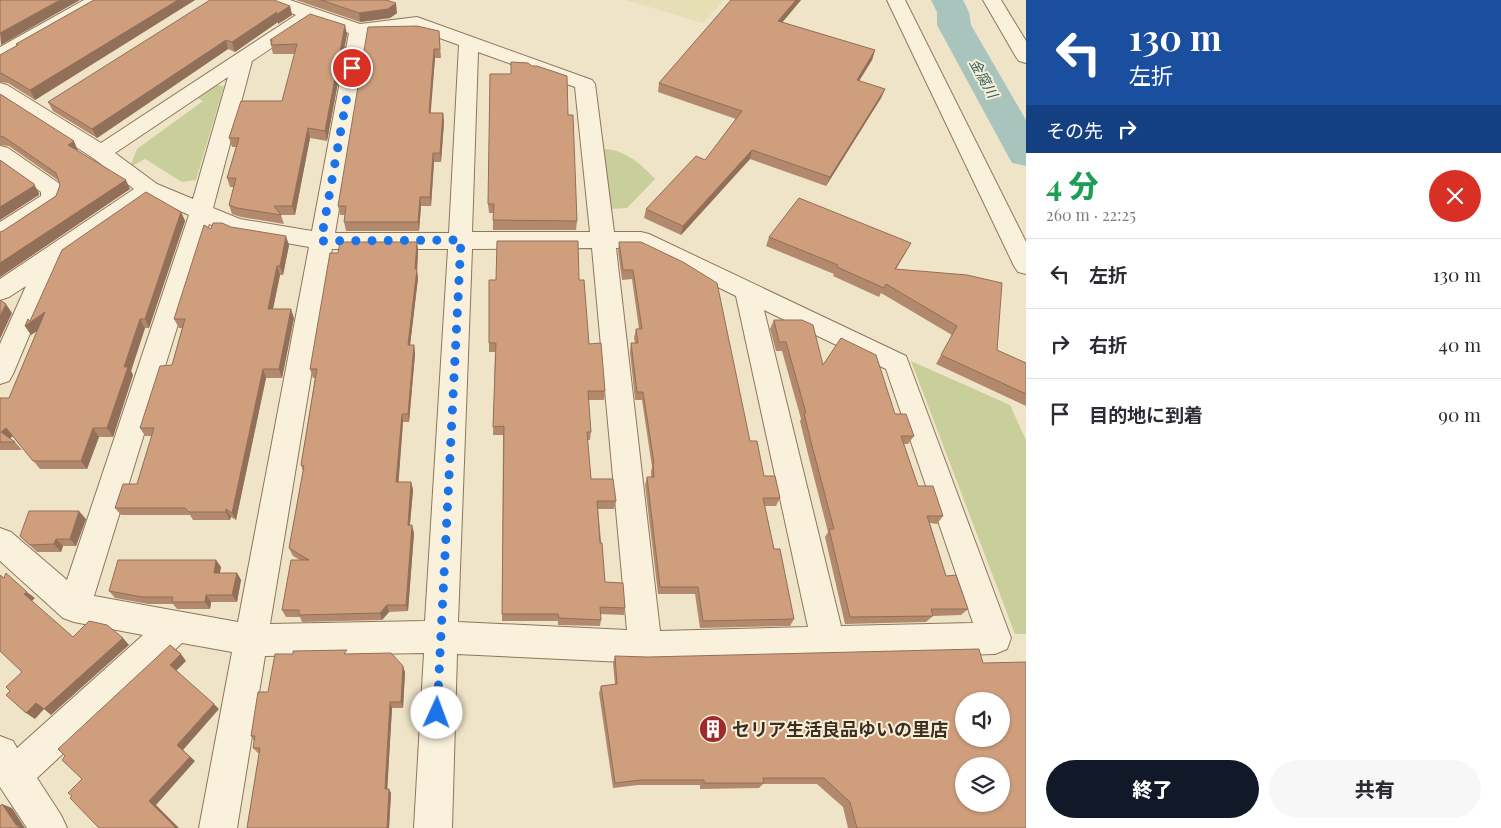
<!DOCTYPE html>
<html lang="ja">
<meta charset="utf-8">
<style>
:root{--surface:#fff;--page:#f7f7f7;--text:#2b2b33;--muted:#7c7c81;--line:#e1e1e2;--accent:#111827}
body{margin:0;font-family:"Playfair Display","Noto Sans JP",serif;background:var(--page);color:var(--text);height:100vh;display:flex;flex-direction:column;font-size:19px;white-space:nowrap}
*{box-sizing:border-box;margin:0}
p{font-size:16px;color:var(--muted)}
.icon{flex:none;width:28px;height:28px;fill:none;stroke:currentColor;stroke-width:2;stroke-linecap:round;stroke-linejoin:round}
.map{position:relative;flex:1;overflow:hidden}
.side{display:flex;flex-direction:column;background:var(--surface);width:475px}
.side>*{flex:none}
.banner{background:#1a4fa0;color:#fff;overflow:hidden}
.controls{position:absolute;left:955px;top:692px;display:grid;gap:10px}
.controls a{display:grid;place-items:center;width:55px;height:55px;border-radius:50%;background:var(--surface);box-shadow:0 1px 4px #0004;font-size:25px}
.pin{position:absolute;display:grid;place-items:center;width:42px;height:42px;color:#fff;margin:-21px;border:2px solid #fff;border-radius:50%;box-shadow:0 1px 5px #0007}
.me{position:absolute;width:55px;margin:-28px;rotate:2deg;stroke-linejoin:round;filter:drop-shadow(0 0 4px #0008)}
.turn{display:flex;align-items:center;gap:18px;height:105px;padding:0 20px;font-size:22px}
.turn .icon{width:65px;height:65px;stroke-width:2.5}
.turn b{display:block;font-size:35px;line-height:42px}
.then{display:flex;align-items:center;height:48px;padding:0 20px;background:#0003;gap:10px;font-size:19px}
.round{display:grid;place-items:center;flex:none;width:52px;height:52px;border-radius:26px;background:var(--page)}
.overview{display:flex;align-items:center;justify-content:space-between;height:85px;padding:0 20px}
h1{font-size:30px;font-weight:800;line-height:38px;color:#1e9e55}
.button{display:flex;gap:10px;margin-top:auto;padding:10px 20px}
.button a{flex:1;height:58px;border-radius:30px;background:var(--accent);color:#fff;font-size:20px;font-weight:800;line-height:58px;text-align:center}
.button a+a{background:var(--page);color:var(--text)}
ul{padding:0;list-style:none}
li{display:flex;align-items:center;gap:15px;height:70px;padding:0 20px;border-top:1px solid var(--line)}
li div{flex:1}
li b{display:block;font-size:19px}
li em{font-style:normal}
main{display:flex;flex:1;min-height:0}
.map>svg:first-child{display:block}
</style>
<main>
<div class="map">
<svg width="1026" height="828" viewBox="0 0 1026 828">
<rect width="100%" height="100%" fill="#f0e4c8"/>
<path fill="#e6deb5" d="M626 0H724L703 23Z"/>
<g fill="#c9cf9b">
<path d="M217 85 224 86 196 180 182 182 145 159 130 167 137 149 203 101 196 97Z"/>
<path d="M604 149C624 149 642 165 655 179L627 208 610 209Z"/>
<path d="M911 361 1010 405 1026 440V634H1015Z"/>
</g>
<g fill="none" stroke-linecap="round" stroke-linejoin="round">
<path fill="#a9c4bc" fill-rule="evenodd" d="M931 0H963L969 12 971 25 1026 120V166L1012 163 1007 154 937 25V12Z"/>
<defs>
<g id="minor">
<path d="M84 0H106L103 4 7 59 0 61V47Z"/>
<path d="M265 0H290L360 24 417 17 592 80 595 84 614 232H641L649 234 906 356 1011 638 1007 649 995 654 645 663 457 654 452 828H414L424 653 265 656 237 828H199L232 652 182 643 37 778 61 815 67 828H27L0 787V736L13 741 17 748 143 635 74 622 63 618 0 561V528L11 532 67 580 189 215 151 198 60 262 13 374 9 381 0 384V344L26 286 9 297 0 300V279L134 189 93 158 0 98V83L7 85 101 143 296 15 268 4ZM312 21 349 33 312 231 240 219 213 208 252 61ZM415 29 459 45 449 233H335L368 35ZM478 52 575 87 590 232H472ZM228 77 193 199 157 184 115 153ZM209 224 235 234 309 247 238 622 94 596ZM592 248 627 630 458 622 472 249ZM616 248H638L736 296 808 627 660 631ZM332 249H448L425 621 270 624ZM764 310 886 369 973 623 841 626Z"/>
<path d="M887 0H905L1026 242V274L1018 272 1014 266Z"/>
<path d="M983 0H1001L1026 41V63L1019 61 1016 57Z"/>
<path d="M0 146 8 148 60 184C64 191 64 197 60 204L8 239 0 241V222L41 196V192L0 163Z"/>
</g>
</defs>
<use href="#minor" stroke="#8d765c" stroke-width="2"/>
<use href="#minor" fill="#faf1dc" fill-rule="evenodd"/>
</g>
<g fill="#b2896c">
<path d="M94 0H195L35 100 8 83 0 82V55L17 46 16 44Z"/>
<path d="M296 0H386L397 13 390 18 360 22Z"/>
<path d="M731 0H801L782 22 875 50 872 60 859 81 885 89 881 98 826 186 750 159 681 235 644 218 646 209 705 160 736 119 658 92 659 83Z"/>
<path d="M290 6 292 15 278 24V22L235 52 228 49 97 138 53 111 48 102Z"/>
<path d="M439 31 441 58H435L430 113H443L444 122 441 162H434L431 206H421L419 231H346L344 222 345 215H340L338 206Z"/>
<path d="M347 34 327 141 310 138 295 215H281L284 224 241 217 232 214 229 205 234 187H230L227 178 236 147H232L229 138 282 101 295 54H273L270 40Z"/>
<path d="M532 66 568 115 577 221 576 230H493V213H489L488 204 511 74Z"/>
<path d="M0 94 130 189 0 277V232L3 231 56 196 60 185 59 181 9 146 0 145Z"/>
<path d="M181 212 185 221 149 328H145L131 371 133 375 113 437H99L87 469H40L13 436 10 438 15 442 22 450H0V398H9L37 331 31 335 25 326 30 321Z"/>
<path d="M231 227 289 245 283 275H280L273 309 294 318 282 378H266L236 520 231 517 230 520H193L190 515H121L115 508 137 484 152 436H145L140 428 172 365 182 328H179L174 319 211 229Z"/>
<path d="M769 237 906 252 896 269 997 350 1026 363V406L936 364 952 335 881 293 879 297 833 276 834 274 766 246Z"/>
<path d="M417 242 418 251 417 271 418 278 410 345H414L415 354 409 422H403L398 482H411L413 490 410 525 414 533 408 611 389 612 382 620 302 622 300 617H286L282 610 300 560 293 556 289 548 303 471 301 465 315 378H313L310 369 338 253Z"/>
<path d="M619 242 750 441 764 476 780 498 776 506H765L774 549 794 619 790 626 700 628 695 594H658L645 485 647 477H651V471L652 467 642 400H635L630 352 631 343H635L634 338 636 329H639L632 279 622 280 618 251Z"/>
<path d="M579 280 589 344 605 391 604 400H588L591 432 590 440H587L591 479 616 501 614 509H598L605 582 625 608 624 615 600 614 601 620 600 626 558 625V621H502L503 435H493L495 352H489V343Z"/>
<path d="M774 320 823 365 895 414 914 436 908 444H904L918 486 943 516 937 524 930 523 946 576 968 609 961 615 933 616 926 622 845 624 825 537 828 532 807 450 800 421 801 419 782 351H776L770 329Z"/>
<path d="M86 519 76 546H63L61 552H37L20 536Z"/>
<path d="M216 560 221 567 220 573H237L241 580 237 602H211L210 609H177L173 604H148L115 598 109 591Z"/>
<path d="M349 654 405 672 403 708H392L387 789 391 793 389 828H247L259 753H258L253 748 254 741 251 736 268 692Z"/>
<path d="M615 656 1026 828H848L843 807 817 784H763L759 788 700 789V785H638L613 788 599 693 601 686 615 685 613 663Z"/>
</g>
<g fill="#916f58">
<path d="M60 0H80L1 45 0 33Z"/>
<path d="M178 0H195L35 100 30 90Z"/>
<path d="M796 0H801L776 30 778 21Z"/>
<path d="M396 3 397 13 390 18 360 22 359 13Z"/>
<path d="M290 6 292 15 278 24V22L235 52 232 42 277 12Z"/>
<path d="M345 25 347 34 327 141 325 131Z"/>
<path d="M226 40 228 49 97 138 92 129Z"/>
<path d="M434 49 435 58 430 122 429 113Z"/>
<path d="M875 50 872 60 854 89 857 80Z"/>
<path d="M885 89 881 98 826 186 830 177Z"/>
<path d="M443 113 444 122 441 162 440 153Z"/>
<path d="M308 128 310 138 295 215 292 206Z"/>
<path d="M74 141 78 151 73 154 68 145Z"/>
<path d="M752 150 750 159 681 235 683 226Z"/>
<path d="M433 153 434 162 431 206 430 197Z"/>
<path d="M126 180 130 189 0 277V263Z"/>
<path d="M34 184 39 193V195L0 220V207Z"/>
<path d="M420 197 421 206 419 231 418 222Z"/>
<path d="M181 212 185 221 149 328 145 319Z"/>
<path d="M286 236 289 245 283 275 280 266Z"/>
<path d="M417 242 418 251 417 271 418 278 409 354 408 345Z"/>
<path d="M911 243 906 252 890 278 895 269Z"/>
<path d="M277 266 280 275 271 318 268 309Z"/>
<path d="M6 304 12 313 0 339V316Z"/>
<path d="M291 309 294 318 282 378 279 369Z"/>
<path d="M45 312 51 321 31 335 25 326Z"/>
<path d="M140 319 145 328 131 371 133 375 113 437 107 428 124 367Z"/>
<path d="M414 345 415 354 409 422 408 414Z"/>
<path d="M263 369 266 378 236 520 232 513Z"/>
<path d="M402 414 403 422 398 490 396 482Z"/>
<path d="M6 428 13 436 8 440 1 432Z"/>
<path d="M93 428 99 437 87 469 81 461Z"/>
<path d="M411 482 413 490 409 533 408 525Z"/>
<path d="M226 509 231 517 230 520 226 512Z"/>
<path d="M79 511 86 519 76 546 70 539Z"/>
<path d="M412 525 414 533 408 611 406 605Z"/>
<path d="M56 539 63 546 61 552 54 544Z"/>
<path d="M216 560 221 567 218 580 214 573Z"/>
<path d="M237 573 241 580 237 602 232 595Z"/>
<path d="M27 592 35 598 32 601 24 594Z"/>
<path d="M206 595 211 602 210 609 205 602Z"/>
<path d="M387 605 389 612 382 620 380 613Z"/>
<path d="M123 638 129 645 51 715 44 709 35 719 26 713 36 703Z"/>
<path d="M181 654 186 661 176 671 170 665Z"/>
<path d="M403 666 405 672 403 708 401 702Z"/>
<path d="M390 702 392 708 387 794 385 789Z"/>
<path d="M214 704 219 709 183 750 195 761 156 805 179 828H176L149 801 177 745Z"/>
<path d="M389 789 391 793 389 828H387Z"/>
<path d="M2 804 12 808 25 828H17L16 825Z"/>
</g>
<g fill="#cf9f7d" stroke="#916f58" fill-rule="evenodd">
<path d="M0 0H60L0 33Z"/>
<path d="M94 0H178L30 90 3 74 0 73V55L18 45 16 44Z"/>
<path d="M210 0H274L290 6 276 15 277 12 232 42 226 40 92 129 48 102Z"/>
<path d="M321 0H386L396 3 388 9 359 13Z"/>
<path d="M731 0H796L778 21 875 50 857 80 885 89 830 177 752 150 683 226 646 209 696 156 705 160 742 111 659 83Z"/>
<path d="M310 14 345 25 325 131 308 128 292 206H274L281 215 237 208 229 205 236 178H227L239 138H229L241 101H282L297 44 271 45 272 40H270Z"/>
<path d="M417 26 439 31 440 49H434L429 113H443L440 153H433L430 197H420L418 222H344L346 206H338L368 27Z"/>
<path d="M511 62 528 63 532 66H537L567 76 568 115H573L577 221 493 220 494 204H488L490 74H511Z"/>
<path d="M0 94 74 141 68 145 126 180 0 263V232L3 231 56 196 60 185 56 173 4 137 0 136Z"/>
<path d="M0 160 34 184V186L0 207Z"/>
<path d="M146 192 181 212 145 319H140L124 367H128L107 428H93L81 461H33L6 428 1 432 15 442H0V398H9L45 312 25 326 28 319 30 321 62 250Z"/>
<path d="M799 198 911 243 895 269 967 275 1002 283 997 350 1026 363V394L941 355 957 326 886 284 884 288 837 267 838 265 769 237Z"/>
<path d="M213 223H222L231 227 286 236 280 266H277L268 309H291L279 369H263L232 513 226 509V512H189L185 508H115L123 484H137L154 428H140L160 366 172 365 185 319H174L204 225 211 229Z"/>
<path d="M497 241H578L579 280H584L589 344 601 343 605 391H588L591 432H587L591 479H613L616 501H597L600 543H602L605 582 623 583 625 608 600 607 601 620 559 618 558 614H502L504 426 493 427 496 343H489V280H496Z"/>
<path d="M340 242H417L415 269H417L408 345H414L408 414H402L396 482H411L408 525H412L406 605H387L380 613 299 615V610H282L291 560H309L289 548 304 466 301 465 317 369H310L330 253H338Z"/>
<path d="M619 242H641L683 262 717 283 750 441H757L764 476H775L780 498H763L774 549H780L794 619 703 621 698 587H660L647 477H654L653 463H654L643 392H637L631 343H638L636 329H642L633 270H623Z"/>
<path d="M0 300 6 304 0 316Z"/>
<path d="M774 320H802L813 325 823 365 841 338 876 355 895 414H906L914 436H901L918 486H933L943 516H927L946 576 956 575 968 609H931L933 616 850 617 829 529H834L811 442 804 413H806L786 342H779Z"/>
<path d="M29 511H79L70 539H56L54 544 30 545 20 536Z"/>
<path d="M118 560H216L214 573H237L232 595H206L205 602H172L173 597H142L109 591Z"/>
<path d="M6 573 27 592 24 594 73 637 89 621 107 625 123 638 44 709 36 703 26 713 6 695 10 691 6 687 22 672 0 651V575L4 578Z"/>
<path d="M170 645 181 654 170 665 214 704 177 745 190 757 149 801 176 828H99L70 798 72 796 68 793 82 779 62 760 65 756 58 749Z"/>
<path d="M979 649 983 663 1026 662V828H857L850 802 824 778H763L764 783H704V780H641L615 783 601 686 617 684 615 656 648 657ZM964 701H1001V739H964ZM964 766H1001V804H964Z"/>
<path d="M347 650 344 654 391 653 403 666 401 702H390L385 789H389L387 828H247L260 748H253L255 736H251L258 692H268L275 654H293V651Z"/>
<path d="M2 804 16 825 20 826 17 828H0V806Z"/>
</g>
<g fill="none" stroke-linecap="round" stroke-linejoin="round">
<path stroke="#1a73e8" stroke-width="9" stroke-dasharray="0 16.2" d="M352 68 321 241 461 240 437 713"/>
</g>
<defs>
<symbol id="building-disc" viewBox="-11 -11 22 22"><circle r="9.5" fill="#9e2a2b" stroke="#f7eed8"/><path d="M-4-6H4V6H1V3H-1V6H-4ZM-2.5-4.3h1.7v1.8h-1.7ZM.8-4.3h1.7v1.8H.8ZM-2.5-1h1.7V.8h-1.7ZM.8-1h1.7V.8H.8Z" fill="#fff"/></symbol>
</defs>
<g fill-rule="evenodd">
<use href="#building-disc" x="697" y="713" width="32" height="32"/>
</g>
<g text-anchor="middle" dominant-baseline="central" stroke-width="4" stroke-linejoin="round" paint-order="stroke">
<g font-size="14" font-style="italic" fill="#2f5d5a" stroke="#f7eed8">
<text transform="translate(984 78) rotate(61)">金腐川</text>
</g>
<g font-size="18" font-weight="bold" fill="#3d2e20" stroke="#f7eed8" text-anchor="start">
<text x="732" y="729">セリア生活良品ゆいの里店</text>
</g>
</g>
</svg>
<div class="controls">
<a><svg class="icon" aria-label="sound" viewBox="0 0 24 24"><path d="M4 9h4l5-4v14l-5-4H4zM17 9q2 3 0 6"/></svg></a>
<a><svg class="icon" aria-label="layers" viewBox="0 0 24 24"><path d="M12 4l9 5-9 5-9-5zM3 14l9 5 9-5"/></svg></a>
</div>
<div class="pin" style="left:352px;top:68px;background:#d93025"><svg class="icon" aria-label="arrive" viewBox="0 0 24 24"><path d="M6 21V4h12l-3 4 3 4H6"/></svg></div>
<svg class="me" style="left:437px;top:713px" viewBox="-20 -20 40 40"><circle r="19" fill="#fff"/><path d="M0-13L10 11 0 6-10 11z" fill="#1a73e8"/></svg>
</div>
<section class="side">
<div class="banner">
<div class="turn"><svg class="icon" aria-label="left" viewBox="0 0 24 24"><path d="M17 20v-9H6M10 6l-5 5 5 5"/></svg><div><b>130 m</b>左折</div></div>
<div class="then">その先<svg class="icon" aria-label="right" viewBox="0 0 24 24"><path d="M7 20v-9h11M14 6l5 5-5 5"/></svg></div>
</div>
<div class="overview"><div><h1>4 分</h1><p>260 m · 22:25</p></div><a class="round" style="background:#d93025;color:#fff"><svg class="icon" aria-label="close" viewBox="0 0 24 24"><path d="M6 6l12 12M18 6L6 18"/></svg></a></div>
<ul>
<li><svg class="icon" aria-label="left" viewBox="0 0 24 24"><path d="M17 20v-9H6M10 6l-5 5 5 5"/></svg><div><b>左折</b></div><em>130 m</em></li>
<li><svg class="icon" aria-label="right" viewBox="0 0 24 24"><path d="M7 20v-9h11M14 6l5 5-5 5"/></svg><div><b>右折</b></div><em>40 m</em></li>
<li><svg class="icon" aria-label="arrive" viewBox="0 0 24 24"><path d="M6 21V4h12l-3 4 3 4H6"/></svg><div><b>目的地に到着</b></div><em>90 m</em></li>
</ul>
<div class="button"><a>終了</a><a>共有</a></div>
</section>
</main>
